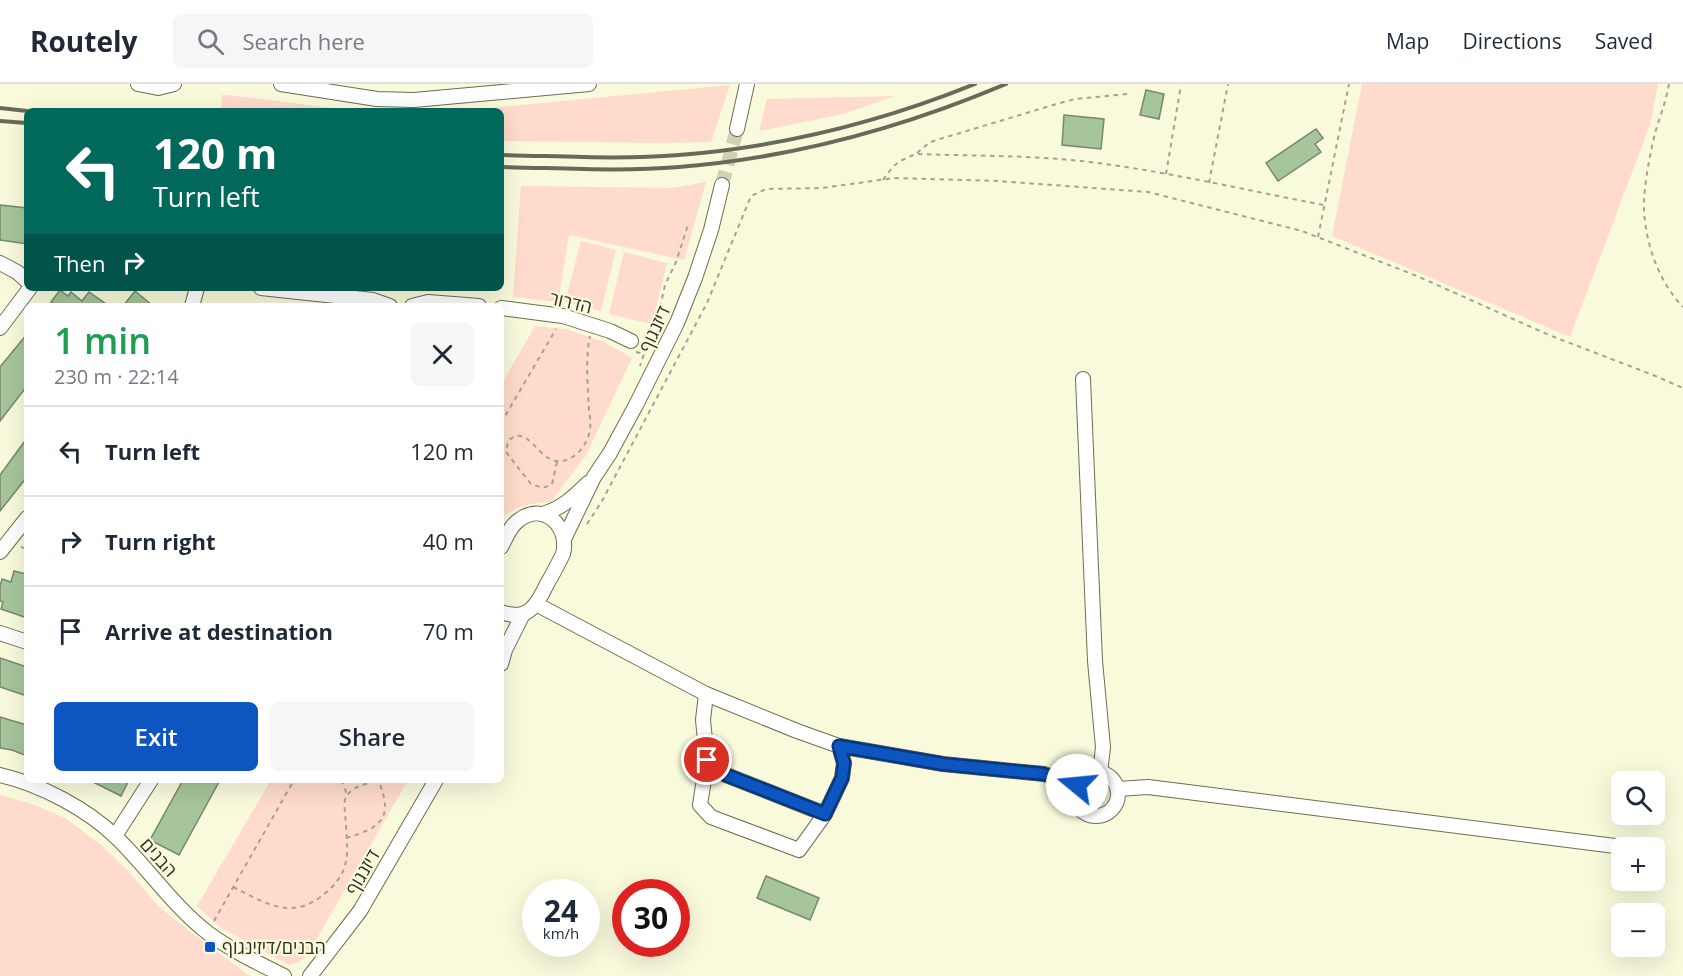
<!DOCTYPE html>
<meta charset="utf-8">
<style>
:root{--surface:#fff;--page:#f6f6f7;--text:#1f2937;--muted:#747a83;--line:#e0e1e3;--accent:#0d55c0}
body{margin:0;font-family:"Open Sans",Heebo,sans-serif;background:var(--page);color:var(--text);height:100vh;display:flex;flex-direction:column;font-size:22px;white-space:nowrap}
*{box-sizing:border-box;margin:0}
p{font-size:20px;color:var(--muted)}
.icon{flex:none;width:33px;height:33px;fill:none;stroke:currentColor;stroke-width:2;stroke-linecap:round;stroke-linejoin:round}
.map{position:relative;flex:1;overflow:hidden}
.details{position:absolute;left:24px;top:219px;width:480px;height:480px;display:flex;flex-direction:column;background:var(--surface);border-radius:9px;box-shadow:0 6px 24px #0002}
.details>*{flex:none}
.banner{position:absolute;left:24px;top:24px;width:480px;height:183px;border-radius:9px;box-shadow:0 6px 24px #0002;background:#00695c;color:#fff;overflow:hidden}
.tools{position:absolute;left:1611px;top:687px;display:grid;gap:12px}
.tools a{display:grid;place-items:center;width:54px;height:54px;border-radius:9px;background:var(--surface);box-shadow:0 6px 24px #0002;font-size:30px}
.speed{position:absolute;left:522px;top:795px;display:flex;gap:12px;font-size:30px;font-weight:700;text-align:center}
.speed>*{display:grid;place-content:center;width:78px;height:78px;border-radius:50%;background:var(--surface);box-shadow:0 6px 24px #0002;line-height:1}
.speed small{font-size:15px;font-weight:400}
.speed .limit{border:9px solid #d22;background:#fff;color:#111}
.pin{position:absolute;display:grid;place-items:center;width:51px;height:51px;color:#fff;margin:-26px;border:3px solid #fff;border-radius:50%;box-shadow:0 2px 6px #0007}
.me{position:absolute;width:66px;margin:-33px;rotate:287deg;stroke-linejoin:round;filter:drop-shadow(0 0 4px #0008)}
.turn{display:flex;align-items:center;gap:21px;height:126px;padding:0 30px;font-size:27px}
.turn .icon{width:78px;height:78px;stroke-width:2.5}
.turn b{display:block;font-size:42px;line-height:51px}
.then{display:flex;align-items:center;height:57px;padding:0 30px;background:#0003;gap:12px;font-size:22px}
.round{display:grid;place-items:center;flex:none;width:63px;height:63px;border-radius:9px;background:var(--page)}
.overview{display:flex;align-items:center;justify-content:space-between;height:102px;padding:0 30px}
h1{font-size:36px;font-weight:600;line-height:45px;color:#1e9e55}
.button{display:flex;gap:12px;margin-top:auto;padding:12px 30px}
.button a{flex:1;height:69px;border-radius:9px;background:var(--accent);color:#fff;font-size:24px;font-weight:600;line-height:69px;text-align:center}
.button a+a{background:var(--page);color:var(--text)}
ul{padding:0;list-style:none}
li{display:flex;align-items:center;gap:18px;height:90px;padding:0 30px;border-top:2px solid var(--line)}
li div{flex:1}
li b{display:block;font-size:22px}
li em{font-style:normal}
header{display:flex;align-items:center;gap:36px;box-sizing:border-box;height:84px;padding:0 30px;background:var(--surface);border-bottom:2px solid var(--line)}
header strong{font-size:28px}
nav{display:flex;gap:33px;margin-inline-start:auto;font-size:21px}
.search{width:420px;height:54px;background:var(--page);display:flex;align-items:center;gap:15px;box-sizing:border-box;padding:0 21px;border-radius:9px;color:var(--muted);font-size:22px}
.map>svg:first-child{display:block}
</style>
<header>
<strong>Routely</strong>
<div class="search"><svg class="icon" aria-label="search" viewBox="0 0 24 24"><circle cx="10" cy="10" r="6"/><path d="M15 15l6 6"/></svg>Search here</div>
<nav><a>Map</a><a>Directions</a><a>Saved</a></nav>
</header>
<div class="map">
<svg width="1683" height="892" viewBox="0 0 1683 892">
<rect width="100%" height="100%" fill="#f9f9dc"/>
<g fill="#fedbcc">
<path d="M1362 0H1658L1650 41 1570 253 1332 152Z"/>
<path d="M730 1 711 58 665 59 501 57V27H459Z"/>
<path d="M222 11 236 12 356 27H221Z"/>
<path d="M895 12 843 30 759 47 767 15Z"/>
<path d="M706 98 684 176 569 151 558 218 513 213 521 102 671 104Z"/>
<path d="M581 157 616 166 601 227 565 218Z"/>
<path d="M624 168 667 179 652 240 609 230Z"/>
<path d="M535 242 566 245 604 258 632 274 586 371 551 418C529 419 518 421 501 435V301Z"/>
<path d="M271 696H408L308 870 298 879 289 881 221 844 197 822Z"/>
<path d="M0 711 35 721 65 734 101 761 130 789 158 822 197 853 250 892H0Z"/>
</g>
<g fill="#a6c59a" stroke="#778771" stroke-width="1.5">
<path d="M1146 6 1164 10 1159 35 1140 31Z"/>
<path d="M1064 31 1104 35 1101 65 1062 61Z"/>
<path d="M1316 45 1323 54 1315 60 1321 68 1278 97 1266 79Z"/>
<path d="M0 121 27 124V160L0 156Z"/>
<path d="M60 206 68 212 71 208 82 217 89 208 109 222H57L51 218Z"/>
<path d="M135 207 153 222H123Z"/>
<path d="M27 250V302L0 337V283Z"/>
<path d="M27 354V393L0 427V391Z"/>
<path d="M14 487 27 490V534L1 525 3 518 0 517V502L2 495 11 498Z"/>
<path d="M0 574 27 583V612L0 603Z"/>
<path d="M0 633 27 641V672L12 666 0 664Z"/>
<path d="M89 696H129L121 712Z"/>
<path d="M183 696H220L179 771 150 756Z"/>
<path d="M766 792 819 814 810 836 757 814Z"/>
</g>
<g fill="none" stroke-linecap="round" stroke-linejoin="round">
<path stroke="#d0d0b7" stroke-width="14" stroke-dasharray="14 7" stroke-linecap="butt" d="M722 101 737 45"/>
<defs>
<g id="minor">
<path d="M138 0 158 4 174 0"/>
<path d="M281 0 377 15 414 16 589 0"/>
<path d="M737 45 747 0"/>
<path d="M0 179 17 188 27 197"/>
<path d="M261 204 373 216 390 222"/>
<path d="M192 222 197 204"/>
<path d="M412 222 428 218 479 222"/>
<path d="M501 224 563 232 610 247 631 257"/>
<path d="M0 244 30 204"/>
<path d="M1083 295 1095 577 1103 663 1100 689"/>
<path d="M542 430C561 425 574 413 588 399"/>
<path d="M565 453 594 393 610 369 636 321 677 239 695 194 711 146 722 101"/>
<path d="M501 463C506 454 510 442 519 436 544 417 570 443 563 470 558 480 553 490 547 500 537 521 528 538 501 528"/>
<path d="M0 468 27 434"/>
<path d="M536 520 706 610 797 647 839 662 943 680 1044 690 1077 701"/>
<path d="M0 549 27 558"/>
<path d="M501 580 505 566 523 530"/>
<path d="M706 610 703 636 707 676 700 721 711 733 799 766 825 730"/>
<path d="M707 676 713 684 726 691 825 730 842 694 844 679 839 662"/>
<circle cx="1096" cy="710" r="22"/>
<path d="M0 691C40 700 87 725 116 753 148 784 173 822 208 849 231 866 258 879 284 892"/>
<path d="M1118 705 1148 703 1615 762 1656 763"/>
<path d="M115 752 151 696"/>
<path d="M310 892 360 827 436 696"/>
</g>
</defs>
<use href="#minor" stroke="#6d6d54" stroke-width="16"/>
<g stroke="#a4a48e" stroke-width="2" stroke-dasharray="4.5 4.5" stroke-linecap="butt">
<path d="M1669 0C1666 17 1660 33 1655 49 1650 70 1643 105 1644 127 1646 161 1659 198 1683 223"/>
<path d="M917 69 930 58 1053 21 1075 15 1128 10"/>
<path d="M1166 90 1181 1"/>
<path d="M883 96C894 80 898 77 916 70 970 72 1026 71 1081 77 1162 86 1244 106 1324 121"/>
<path d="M1209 99 1228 0"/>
<path d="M1318 153 1349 0"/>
<path d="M643 254 654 242 659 228 665 201 676 178 688 141"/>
<path d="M636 268 644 270 640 282"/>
<path d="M501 339 556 245"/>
<path d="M557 378 552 400 543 404 531 400 506 368 508 357C532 334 540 395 574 372 582 367 589 355 590 345 591 339 590 333 589 327 588 303 585 276 590 252"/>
<path d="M587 440 602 417 707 219 751 112 766 105 822 104 894 94 998 97 1148 108 1302 147 1417 192 1549 251 1653 291 1683 304"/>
<path d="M21 463 27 465"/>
<path d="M342 696 347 711"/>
<path d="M346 754C380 744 394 735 379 698"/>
<path d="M233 803C262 817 288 836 319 814 355 788 347 767 345 727 344 721 344 714 348 710 357 700 370 699 382 696"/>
<path d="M214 837 294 696"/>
</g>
<use href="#minor" stroke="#fff" stroke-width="14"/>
<g stroke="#696959" stroke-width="4">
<path d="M0 24 27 27"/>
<path d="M0 37 27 39"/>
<path d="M501 71C560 72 620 76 679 71 780 63 881 38 975 0"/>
<path d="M501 83C560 84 620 88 679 83 792 74 902 44 1006 0"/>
</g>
</g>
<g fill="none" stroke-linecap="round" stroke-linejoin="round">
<defs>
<path id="route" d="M707 676 713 684 726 691 825 730 842 694 844 679 839 662 943 680 1044 690 1077 701"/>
</defs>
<use href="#route" stroke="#08377d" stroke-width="15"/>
<use href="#route" stroke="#0d55c0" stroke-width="10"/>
</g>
<rect fill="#0d55c0" stroke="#f9f9dc" stroke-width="2" x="204" y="857" width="12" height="12" rx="3"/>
<g text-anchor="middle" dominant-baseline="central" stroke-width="4.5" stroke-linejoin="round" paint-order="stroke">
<g font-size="18" fill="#2d2d22" stroke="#f9f9dc">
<text transform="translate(571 218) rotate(13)">הדרור</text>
<text transform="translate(654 245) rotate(-65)">דיזנגוף</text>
<text transform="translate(159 773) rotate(48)">הבנים</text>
<text transform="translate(362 788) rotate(-60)">דיזנגוף</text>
</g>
<g font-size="18" fill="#2d2d22" stroke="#f9f9dc" text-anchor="start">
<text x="222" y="863">הבנים/דיזינגוף</text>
</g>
</g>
</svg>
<div class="tools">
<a><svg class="icon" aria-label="search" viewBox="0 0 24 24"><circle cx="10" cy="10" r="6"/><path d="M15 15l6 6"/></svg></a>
<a>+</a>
<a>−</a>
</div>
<div class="speed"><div>24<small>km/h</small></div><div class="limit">30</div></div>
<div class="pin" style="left:707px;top:676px;background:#d93025"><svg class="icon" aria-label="arrive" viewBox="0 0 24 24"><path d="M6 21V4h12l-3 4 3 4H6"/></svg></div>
<svg class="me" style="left:1077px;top:701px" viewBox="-20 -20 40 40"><circle r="19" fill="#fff"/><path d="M0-13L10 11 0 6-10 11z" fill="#0d55c0"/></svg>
<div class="banner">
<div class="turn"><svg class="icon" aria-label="left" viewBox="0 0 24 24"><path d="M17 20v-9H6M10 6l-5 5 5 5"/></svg><div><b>120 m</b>Turn left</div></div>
<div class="then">Then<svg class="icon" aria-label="right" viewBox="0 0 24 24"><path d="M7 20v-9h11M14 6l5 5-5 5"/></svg></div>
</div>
<section class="details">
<div class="overview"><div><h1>1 min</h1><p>230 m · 22:14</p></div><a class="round"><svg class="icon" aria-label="close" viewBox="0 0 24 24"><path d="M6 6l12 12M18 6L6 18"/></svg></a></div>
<ul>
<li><svg class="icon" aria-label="left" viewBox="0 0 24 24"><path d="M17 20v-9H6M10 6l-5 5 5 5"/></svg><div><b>Turn left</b></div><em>120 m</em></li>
<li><svg class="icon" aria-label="right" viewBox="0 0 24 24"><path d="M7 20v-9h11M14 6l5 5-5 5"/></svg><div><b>Turn right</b></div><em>40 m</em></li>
<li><svg class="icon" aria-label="arrive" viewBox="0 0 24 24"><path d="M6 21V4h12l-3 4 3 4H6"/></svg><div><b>Arrive at destination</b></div><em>70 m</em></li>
</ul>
<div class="button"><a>Exit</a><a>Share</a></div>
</section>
</div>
